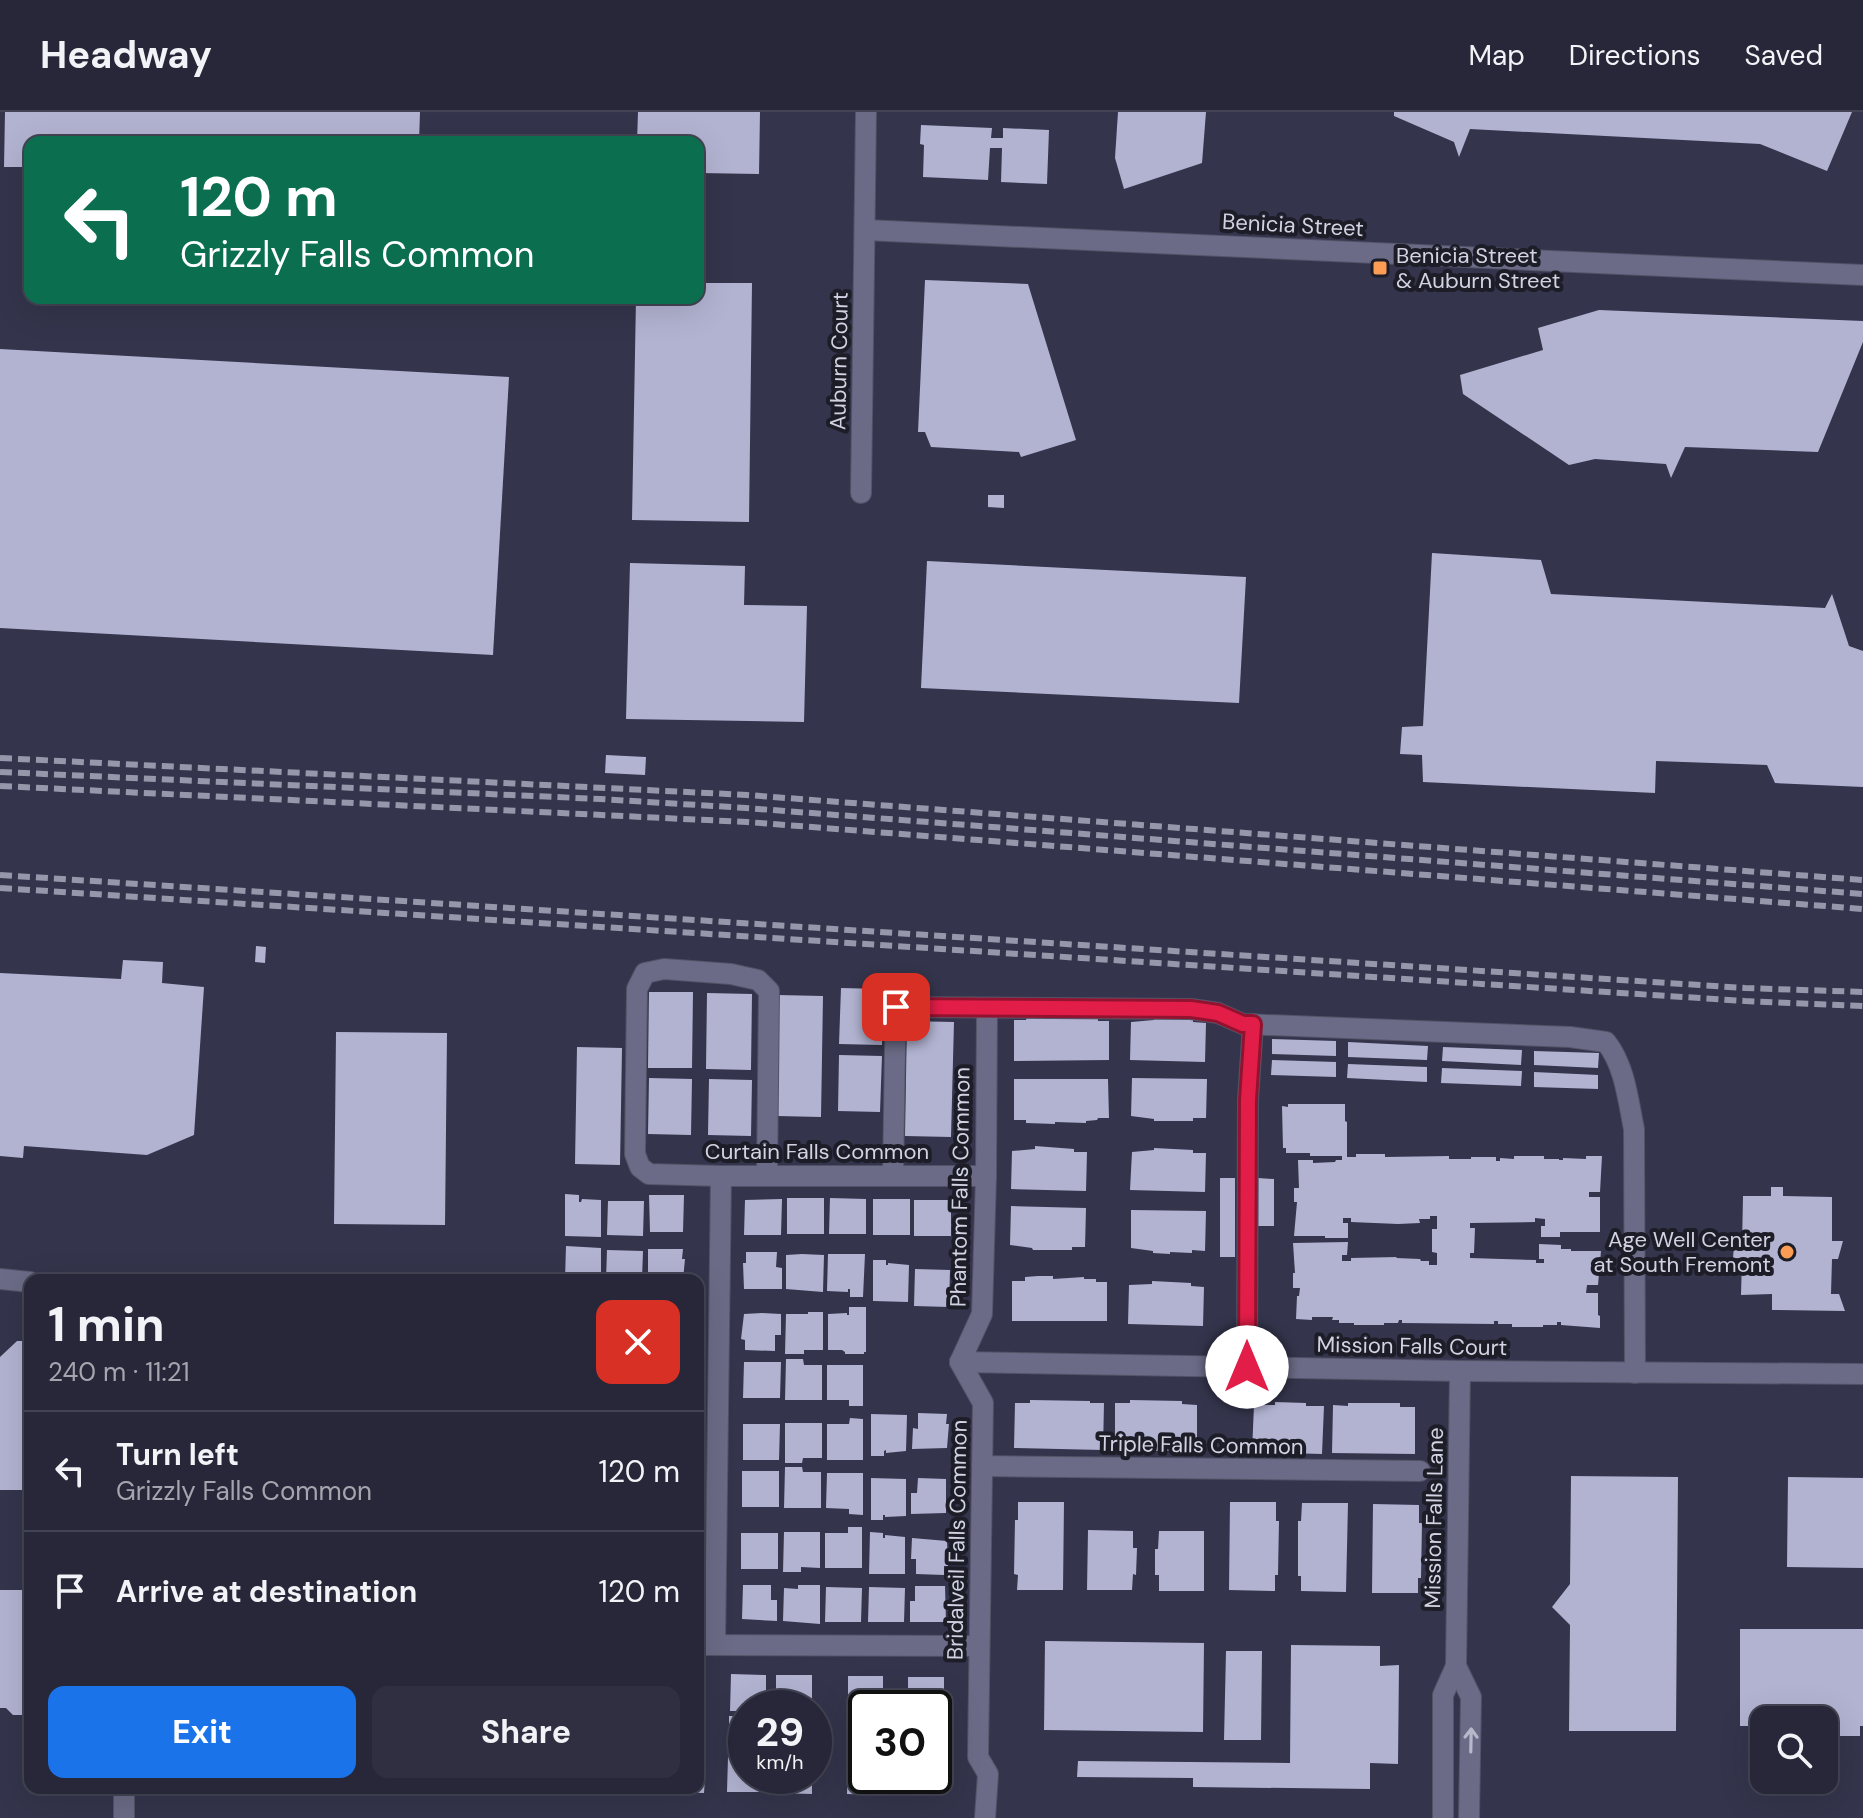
<!DOCTYPE html>
<meta charset="utf-8">
<style>
:root{--surface:#272739;--page:#2f2f41;--text:#f1f3f6;--muted:#a4a5ae;--line:#434453;--accent:#1a73e8}
body{margin:0;font-family:"DM Sans",sans-serif;background:var(--page);color:var(--text);height:100vh;display:flex;flex-direction:column;font-size:30px;white-space:nowrap}
*{box-sizing:border-box;margin:0}
p{font-size:26px;color:var(--muted)}
.icon{flex:none;width:44px;height:44px;fill:none;stroke:currentColor;stroke-width:2;stroke-linecap:round;stroke-linejoin:round}
.map{position:relative;flex:1;overflow:hidden}
.panel{position:absolute;left:24px;top:1162px;width:680px;height:520px;display:flex;flex-direction:column;background:var(--surface);border-radius:16px;box-shadow:0 8px 32px #0002,0 0 0 2px var(--line)}
.panel>*{flex:none}
.banner{position:absolute;left:24px;top:24px;width:680px;height:168px;border-radius:16px;box-shadow:0 8px 32px #0002,0 0 0 2px var(--line);background:#0b6e4f;color:#fff;overflow:hidden}
.buttons{position:absolute;left:1750px;top:1594px;display:grid;gap:16px}
.buttons a{display:grid;place-items:center;width:88px;height:88px;border-radius:16px;background:var(--surface);box-shadow:0 8px 32px #0002,0 0 0 2px var(--line);font-size:40px}
.speed{position:absolute;left:728px;top:1578px;display:flex;gap:16px;font-size:40px;font-weight:700;text-align:center}
.speed>*{display:grid;place-content:center;width:104px;height:104px;border-radius:50%;background:var(--surface);box-shadow:0 8px 32px #0002,0 0 0 2px var(--line);line-height:1}
.speed small{font-size:20px;font-weight:400}
.speed .limit{border:4px solid #111;border-radius:12px;background:#fff;color:#111}
.pin{position:absolute;display:grid;place-items:center;width:68px;height:68px;color:#fff;margin:-34px;border-radius:16px;box-shadow:0 4px 12px #0006}
.me{position:absolute;width:88px;margin:-44px;rotate:0deg;stroke-linejoin:round;filter:drop-shadow(0 0 6px #0008)}
.turn{display:flex;align-items:center;gap:28px;height:168px;padding:0 24px;font-size:36px}
.turn .icon{width:104px;height:104px;stroke-width:2.5}
.turn b{display:block;font-size:56px;line-height:68px}
.round{display:grid;place-items:center;flex:none;width:84px;height:84px;border-radius:16px;background:var(--page)}
.head{display:flex;align-items:center;justify-content:space-between;height:136px;padding:0 24px}
h1{font-size:48px;font-weight:700;line-height:60px}
.button{display:flex;gap:16px;margin-top:auto;padding:16px 24px}
.button a{flex:1;height:92px;border-radius:16px;background:var(--accent);color:#fff;font-size:32px;font-weight:700;line-height:92px;text-align:center}
.button a+a{background:var(--page);color:var(--text)}
ul{padding:0;list-style:none}
li{display:flex;align-items:center;gap:24px;height:120px;padding:0 24px;border-top:2px solid var(--line)}
li div{flex:1}
li b{display:block;font-size:30px}
li em{font-style:normal}
header{display:flex;align-items:center;gap:48px;box-sizing:border-box;height:112px;padding:0 40px;background:var(--surface);border-bottom:2px solid var(--line)}
header strong{font-size:38px}
nav{display:flex;gap:44px;margin-inline-start:auto;font-size:28px}
.map>svg:first-child{display:block}
</style>
<header>
<strong>Headway</strong>
<nav><a>Map</a><a>Directions</a><a>Saved</a></nav>
</header>
<div class="map">
<svg width="1863" height="1706" viewBox="0 0 1863 1706">
<rect width="100%" height="100%" fill="#34344c"/>
<g fill="#b2b3d1">
<path d="M5 0H420L419 30H30V55H4Z"/>
<path d="M638 0H760L759 62 698 61V30H637Z"/>
<path d="M1118 0H1206L1202 51 1124 77 1115 46Z"/>
<path d="M1394 0H1852L1827 59 1760 32 1470 17 1459 45 1454 30 1394 4Z"/>
<path d="M921 13 992 16 991 26H1003V16L1049 18 1047 72 1001 70 1002 36H990L988 68 923 65 924 33 920 32Z"/>
<path d="M925 168 1028 172 1076 328 1021 345 1019 340 931 335 925 320H918Z"/>
<path d="M698 171H752L749 410 632 408 636 186H698Z"/>
<path d="M1599 198 1863 209V230L1818 340 1685 335 1671 366 1666 352 1595 347 1569 353 1463 282 1460 263 1543 238 1538 216Z"/>
<path d="M0 237 509 265 493 543 0 516Z"/>
<path d="M988 383H1004V396L988 395Z"/>
<path d="M1432 441 1541 448 1551 482 1825 496 1832 482 1849 534 1863 539V675L1775 671 1767 653 1656 649 1655 681 1423 670 1422 643 1400 642 1402 615 1423 614Z"/>
<path d="M927 449 1246 465 1239 591 921 576Z"/>
<path d="M630 451 745 454 744 493 807 494 804 610 626 607Z"/>
<path d="M606 643 646 645 645 663 605 661Z"/>
<path d="M256 834 266 835 265 851 255 850Z"/>
<path d="M123 848 163 850 162 871 204 875 194 1023 147 1043 24 1034 23 1046 0 1044V861L121 867Z"/>
<path d="M841 876 883 877 882 933 839 932Z"/>
<path d="M649 880H693L692 956H648Z"/>
<path d="M707 881 752 882 751 958 706 957Z"/>
<path d="M778 883 823 884 821 1005 777 1004Z"/>
<path d="M1027 905H1086V907H1098V909H1109V948L1014 949V908H1026Z"/>
<path d="M1154 905 1193 908V910L1206 911 1205 950 1130 948 1131 910 1154 908Z"/>
<path d="M907 909 954 910 951 1025 905 1024Z"/>
<path d="M336 920 447 921 445 1113 334 1112Z"/>
<path d="M1272 927 1336 929V944L1272 942Z"/>
<path d="M1348 930 1428 934 1427 948 1348 945Z"/>
<path d="M577 935 622 936 620 1053 575 1052Z"/>
<path d="M1443 935 1522 938 1521 953 1442 949Z"/>
<path d="M1534 939 1599 941 1598 956 1534 953Z"/>
<path d="M839 943 882 944 880 1000 838 999Z"/>
<path d="M1272 948 1336 950V965L1271 963Z"/>
<path d="M1348 952 1427 955V970L1347 966Z"/>
<path d="M1442 956 1522 959 1521 974 1441 971Z"/>
<path d="M1534 960 1598 963V977L1534 975Z"/>
<path d="M649 966 692 967 691 1023 648 1022Z"/>
<path d="M1132 966 1207 967 1206 1006H1193V1009H1154V1007L1131 1004Z"/>
<path d="M709 967 752 968 751 1024 708 1023Z"/>
<path d="M1014 967H1108L1109 1006H1098L1097 1008 1086 1009V1011L1055 1010V1012L1026 1011V1008H1014Z"/>
<path d="M1288 992H1345V1009L1347 1010V1045H1356V1042H1385V1045L1449 1044V1047H1471V1045H1496V1049H1500V1046L1514 1047V1044H1544V1047H1559V1048H1563V1046L1586 1047V1044H1602L1600 1080H1589V1085H1600V1120H1560V1125H1541V1114H1545V1107L1535 1106V1110L1470 1111V1116H1475L1474 1141H1470V1146L1536 1148V1151H1544V1147H1539V1132L1561 1133V1137H1571V1139H1601L1598 1173H1587L1586 1181H1598V1203L1600 1204V1216L1561 1213V1210H1557V1213H1543V1215H1512V1212H1498V1209H1494V1212L1402 1211V1208H1399L1398 1211H1384V1213H1354V1211H1339V1208H1332L1333 1205H1312V1208L1296 1207 1297 1184H1299L1300 1176H1293V1161H1295L1293 1131 1348 1130 1347 1143H1342V1149H1351V1146L1397 1145 1396 1146 1420 1147 1421 1149H1429V1153H1437V1141L1432 1140V1117H1437V1104H1430V1107H1419L1420 1111 1398 1112 1351 1110V1106H1343V1111H1348V1126H1325V1124H1294L1297 1090H1294V1076H1299L1298 1048H1313V1051L1335 1050 1336 1048H1342V1044H1310V1041H1286V1036H1283L1282 994 1288 995Z"/>
<path d="M1035 1034 1074 1037V1040H1087L1086 1079 1011 1077 1012 1039 1035 1037Z"/>
<path d="M1154 1036 1193 1038V1041H1206L1205 1080 1130 1078 1132 1040 1154 1038Z"/>
<rect x="1220" y="1066" width="15" height="79"/>
<path d="M1258 1066 1274 1067V1114H1258Z"/>
<path d="M1771 1075H1783V1084L1832 1085V1129H1843L1838 1147H1832L1831 1182H1839L1845 1199 1772 1198V1182L1741 1183 1742 1146H1733L1734 1134H1742L1743 1084H1771Z"/>
<path d="M565 1082 579 1083V1090H581L582 1087 601 1088V1125L565 1124Z"/>
<path d="M649 1083H684L683 1120H650Z"/>
<rect x="787" y="1086" width="37" height="36"/>
<path d="M830 1086 866 1087V1122H829Z"/>
<path d="M782 1087 781 1123H744L745 1088Z"/>
<rect x="873" y="1087" width="37" height="36"/>
<rect x="914" y="1088" width="37" height="36"/>
<path d="M608 1089H644L643 1124 607 1123Z"/>
<path d="M1011 1094 1086 1096 1085 1135H1072V1138H1033L1032 1136 1010 1133Z"/>
<path d="M1131 1098 1206 1099 1205 1139 1192 1138V1141L1170 1140V1142L1153 1141V1139L1131 1136Z"/>
<path d="M566 1134 601 1136V1168H565Z"/>
<path d="M648 1137H683L682 1147H685L683 1168H648Z"/>
<path d="M607 1138 643 1139 642 1168H606Z"/>
<path d="M746 1140H777L776 1155 782 1156V1177H744L743 1151H746Z"/>
<path d="M802 1142 824 1143 823 1180 786 1177V1143Z"/>
<path d="M828 1142H865L863 1185H850V1177H848V1180L827 1179Z"/>
<path d="M873 1148H886V1153H888V1151L909 1153 908 1190 873 1189Z"/>
<path d="M915 1157 950 1158 949 1195 914 1194Z"/>
<path d="M1038 1164H1053V1167L1084 1165V1167H1096V1170H1107V1209H1012V1169H1025V1165Z"/>
<path d="M1152 1169 1191 1171V1174L1204 1175 1203 1214 1128 1212 1129 1173 1152 1172Z"/>
<path d="M849 1195H866V1240H864V1242H845V1240L842 1238H828V1202L847 1201V1203H849Z"/>
<path d="M808 1200H823V1238H804V1242H785L786 1202H808Z"/>
<path d="M762 1201 781 1202V1223H775V1239L745 1238V1228L741 1227 744 1202Z"/>
<path d="M17 1229H30V1378H0V1245Z"/>
<path d="M786 1247H803L804 1253H822V1288H785Z"/>
<path d="M744 1250H781L780 1286H743Z"/>
<path d="M827 1253H863V1294H849V1288H827Z"/>
<path d="M1030 1288 1090 1289V1291H1104L1103 1338 1014 1336 1015 1291H1030Z"/>
<path d="M1130 1288 1182 1289V1292L1197 1293V1339H1115V1291H1130Z"/>
<path d="M1275 1290 1306 1291V1294H1324L1322 1342 1252 1340 1254 1293H1275Z"/>
<path d="M1348 1291H1400V1295H1415V1342L1332 1341 1333 1293 1348 1294Z"/>
<path d="M918 1301 947 1302 946 1312H949L947 1336 912 1337 913 1316 918 1317Z"/>
<path d="M871 1302 907 1303 906 1339 886 1341V1338L884 1339V1344H871Z"/>
<path d="M850 1306 863 1307V1348H827V1312H849Z"/>
<path d="M785 1311H822V1346H803L802 1351H785Z"/>
<path d="M743 1312H780L779 1348H743Z"/>
<path d="M785 1355H802L803 1360H821V1396H784Z"/>
<rect x="742" y="1359" width="37" height="36"/>
<path d="M827 1361H863V1403L849 1402V1397L826 1396Z"/>
<path d="M1571 1364 1678 1365 1676 1619H1569L1570 1513 1552 1495 1570 1472Z"/>
<path d="M1788 1365 1863 1366V1456L1787 1455Z"/>
<path d="M871 1366 906 1367V1404L885 1405V1403H883V1408H871Z"/>
<path d="M918 1366 946 1367V1401L911 1402V1381H917Z"/>
<path d="M1018 1390H1064L1063 1478H1017L1018 1463 1014 1462 1015 1408H1018Z"/>
<path d="M1230 1390H1276V1409H1279L1278 1463H1275V1479L1229 1478Z"/>
<path d="M1302 1391H1348L1346 1480 1301 1479V1464H1298V1409H1301Z"/>
<path d="M1373 1392 1419 1393V1411H1422L1421 1466H1418V1481H1372Z"/>
<path d="M848 1415H862V1456H825V1421H848Z"/>
<path d="M1088 1418 1133 1419V1436H1137L1136 1463 1133 1462 1132 1478H1087Z"/>
<path d="M1159 1419H1204V1479H1159V1463H1155V1437H1158Z"/>
<path d="M784 1420H820V1456L801 1455V1460H783Z"/>
<path d="M870 1420 883 1421V1426H885V1423L905 1425V1462H869Z"/>
<rect x="741" y="1421" width="37" height="36"/>
<path d="M912 1426 947 1429 948 1454H944V1463L916 1462V1447H911Z"/>
<path d="M743 1473H771V1488H777V1509L742 1507Z"/>
<path d="M798 1473H820V1512L783 1509 784 1476 798 1477Z"/>
<path d="M915 1474H945L946 1510H910V1489H915Z"/>
<path d="M826 1475 862 1476 861 1510H825Z"/>
<path d="M869 1475 905 1476 904 1510H868Z"/>
<path d="M0 1478H30V1603H13L6 1596H0Z"/>
<path d="M1740 1517H1863V1614H1860V1624H1824V1608H1764V1614H1740Z"/>
<path d="M1045 1529 1204 1531 1203 1620 1044 1618Z"/>
<path d="M1291 1533 1380 1534V1554L1399 1553 1398 1652 1370 1651V1677L1193 1675V1666L1077 1665 1078 1649 1290 1651Z"/>
<path d="M1226 1539H1262L1261 1628H1224Z"/>
<rect x="698" y="1561" width="6" height="37"/>
<path d="M731 1562 766 1563V1593H751V1596H746V1599H730Z"/>
<path d="M776 1563H812V1596H791V1593H776Z"/>
<path d="M848 1564H883V1596H866V1599H862V1593H848Z"/>
<path d="M908 1565H944V1595L908 1596Z"/>
<path d="M698 1604H706L705 1639 698 1638Z"/>
<rect x="729" y="1604" width="17" height="35"/>
<path d="M848 1604 866 1605V1639H848Z"/>
<rect x="934" y="1607" width="8" height="35"/>
<path d="M728 1645H746V1664H763V1680H727Z"/>
<path d="M698 1646H704V1652H706L705 1665 703 1666H705L704 1681 668 1680V1676H698Z"/>
<path d="M934 1647H943L942 1682 906 1681 907 1664H934Z"/>
<path d="M848 1648H866V1664H883V1683L847 1682Z"/>
<path d="M777 1664H812V1682L776 1681Z"/>
</g>
<g fill="none" stroke-linecap="round" stroke-linejoin="round">
<defs>
<g id="minor">
<path d="M865 118 1863 163"/>
<path d="M861 381 866 0"/>
<path d="M896 895 1191 897 1218 901 1243 912 1570 925 1606 930C1625 954 1628 988 1634 1017L1635 1261"/>
<path d="M767 1063 769 879 758 868 731 862 664 857 645 861 637 877 635 1042 640 1055 649 1062 721 1064H986"/>
<path d="M893 1063 896 874"/>
<path d="M0 1167 30 1170"/>
<path d="M960 1250 1460 1259 1863 1262"/>
<path d="M960 1250 983 1291 978 1645 988 1662 985 1706"/>
<path d="M960 1250 982 1202 986 1064 987 896"/>
<path d="M1247 1255 1248 988 1253 912"/>
<path d="M982 1354 1420 1359"/>
<path d="M698 1533 979 1534"/>
<path d="M715 1533 721 1064"/>
<path d="M1456 1554 1471 1585 1469 1706"/>
<path d="M124 1706V1676"/>
<path d="M1443 1706V1583L1456 1554 1460 1259"/>
</g>
</defs>
<use href="#minor" stroke="#525267" stroke-width="22"/>
<use href="#minor" stroke="#6b6b87" stroke-width="20"/>
<g stroke="#9697aa" stroke-width="6" stroke-dasharray="12 6" stroke-linecap="butt">
<path d="M0 646 747 683 1863 768"/>
<path d="M0 660 600 687 746 696 1863 782"/>
<path d="M0 674 747 710 1863 797"/>
<path d="M0 763 1745 876 1863 880"/>
<path d="M0 776 1745 889 1863 894"/>
</g>
</g>
<defs><path id="oneway-shaft" d="M-6 0H5M1.5-3L5.5 0L1.5 3" fill="none" stroke-width="1.6" stroke-linecap="round" stroke-linejoin="round" transform="scale(2)"/></defs>
<use stroke="#b8b8cb" href="#oneway-shaft" transform="translate(1471 1628) rotate(-89)"/>
<g fill="none" stroke-linecap="round" stroke-linejoin="round">
<defs>
<path id="route" d="M896 895 1191 897 1218 901 1243 912H1253L1248 988 1247 1255"/>
</defs>
<use href="#route" stroke="#92132f" stroke-width="20"/>
<use href="#route" stroke="#e11d48" stroke-width="14"/>
</g>
<g fill="#fd9d55" stroke="#1d1d28" stroke-width="3">
<rect x="1372" y="148" width="16" height="16" rx="4"/>
<circle cx="1787" cy="1140" r="8"/>
</g>
<g text-anchor="middle" dominant-baseline="central" stroke-width="8" stroke-linejoin="round" paint-order="stroke">
<g font-size="22" fill="#d1d2e2" stroke="#1d1d28">
<text transform="translate(1293 113) rotate(3)">Benicia Street</text>
<text transform="translate(839 249) rotate(-89)">Auburn Court</text>
<text x="817" y="1039">Curtain Falls Common</text>
<text transform="translate(960 1075) rotate(-89)">Phantom Falls Common</text>
<text transform="translate(1412 1234) rotate(1)">Mission Falls Court</text>
<text transform="translate(1201 1333) rotate(1)">Triple Falls Common</text>
<text transform="translate(1434 1406) rotate(-89)">Mission Falls Lane</text>
<text transform="translate(957 1428) rotate(-89)">Bridalveil Falls Common</text>
</g>
<g font-size="22" fill="#d1d2e2" stroke="#1d1d28" text-anchor="start">
<text x="1396" y="143">Benicia Street<tspan x="1396" dy="25">&amp; Auburn Street</tspan></text>
<text x="1771" y="1127" text-anchor="end">Age Well Center<tspan x="1771" dy="25">at South Fremont</tspan></text>
</g>
</g>
</svg>
<div class="buttons">
<a><svg class="icon" aria-label="search" viewBox="0 0 24 24"><circle cx="10" cy="10" r="6"/><path d="M15 15l6 6"/></svg></a>
</div>
<div class="speed"><div>29<small>km/h</small></div><div class="limit">30</div></div>
<div class="pin" style="left:896px;top:895px;background:#d93025"><svg class="icon" aria-label="arrive" viewBox="0 0 24 24"><path d="M6 21V4h12l-3 4 3 4H6"/></svg></div>
<svg class="me" style="left:1247px;top:1255px" viewBox="-20 -20 40 40"><circle r="19" fill="#fff"/><path d="M0-13L10 11 0 6-10 11z" fill="#e11d48"/></svg>
<div class="banner">
<div class="turn"><svg class="icon" aria-label="left" viewBox="0 0 24 24"><path d="M17 20v-9H6M10 6l-5 5 5 5"/></svg><div><b>120 m</b>Grizzly Falls Common</div></div>
</div>
<section class="panel">
<div class="head"><div><h1>1 min</h1><p>240 m · 11:21</p></div><a class="round" style="background:#d93025;color:#fff"><svg class="icon" aria-label="close" viewBox="0 0 24 24"><path d="M6 6l12 12M18 6L6 18"/></svg></a></div>
<ul>
<li><svg class="icon" aria-label="left" viewBox="0 0 24 24"><path d="M17 20v-9H6M10 6l-5 5 5 5"/></svg><div><b>Turn left</b><p>Grizzly Falls Common</p></div><em>120 m</em></li>
<li><svg class="icon" aria-label="arrive" viewBox="0 0 24 24"><path d="M6 21V4h12l-3 4 3 4H6"/></svg><div><b>Arrive at destination</b></div><em>120 m</em></li>
</ul>
<div class="button"><a>Exit</a><a>Share</a></div>
</section>
</div>
